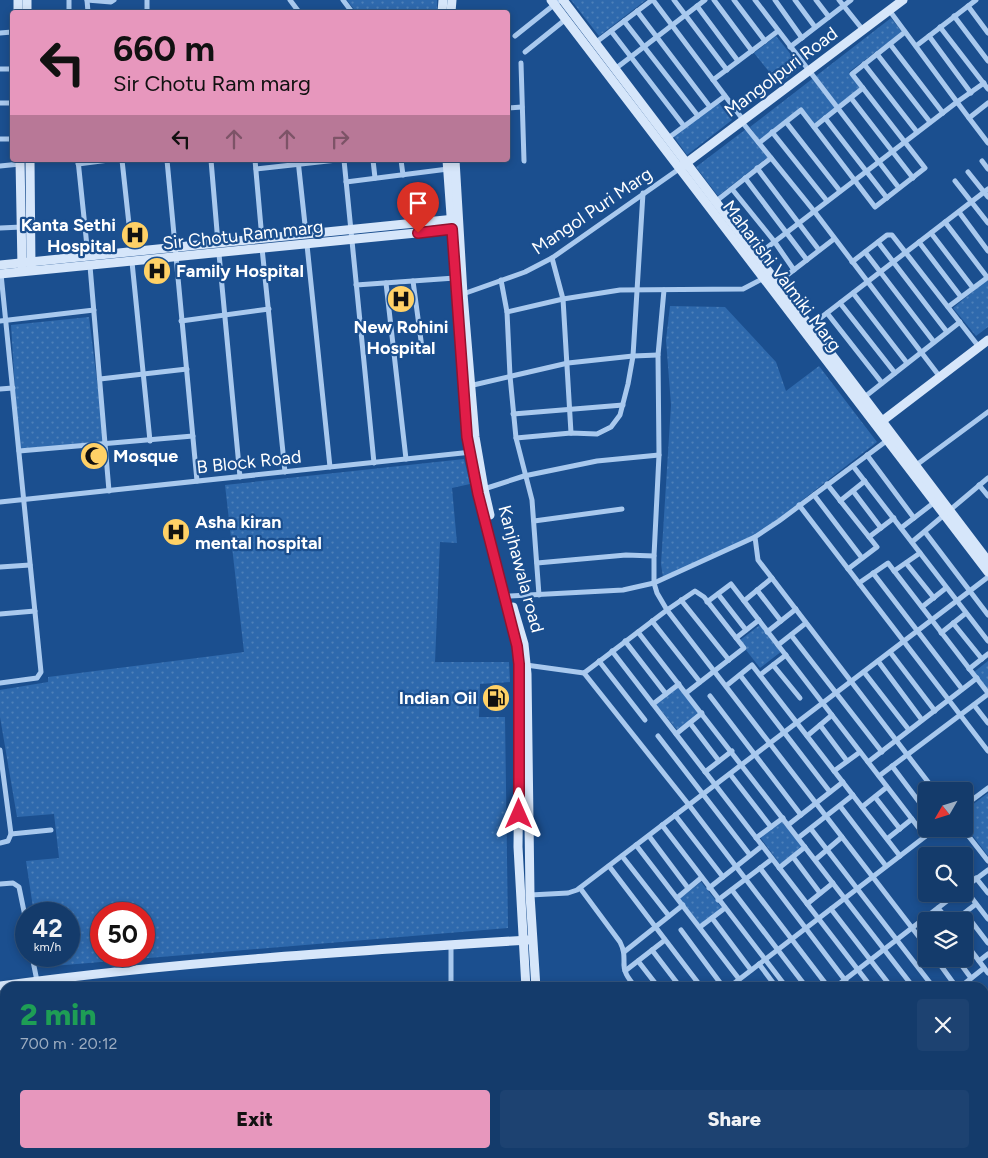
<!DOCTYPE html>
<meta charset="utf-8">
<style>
:root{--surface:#143b6b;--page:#1d4271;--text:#f1f3f6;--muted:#9dadc1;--line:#33557e;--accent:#e797bd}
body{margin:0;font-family:Figtree,sans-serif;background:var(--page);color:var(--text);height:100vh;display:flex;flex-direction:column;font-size:19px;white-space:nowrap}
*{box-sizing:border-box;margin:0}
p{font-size:16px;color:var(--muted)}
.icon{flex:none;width:28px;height:28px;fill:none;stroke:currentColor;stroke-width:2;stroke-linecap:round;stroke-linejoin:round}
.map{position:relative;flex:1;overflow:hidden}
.drawer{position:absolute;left:0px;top:982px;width:989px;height:176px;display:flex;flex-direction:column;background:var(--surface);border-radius:15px 15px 0 0;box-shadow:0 2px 8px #0003,0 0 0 1px var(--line)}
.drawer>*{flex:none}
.banner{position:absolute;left:10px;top:10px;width:500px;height:152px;border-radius:5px;box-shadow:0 2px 8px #0003,0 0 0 1px var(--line);background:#e797bd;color:#111;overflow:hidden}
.needle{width:32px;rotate:231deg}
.controls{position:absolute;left:918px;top:782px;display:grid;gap:10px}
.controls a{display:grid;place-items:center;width:55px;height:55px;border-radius:5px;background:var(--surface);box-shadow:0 2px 8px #0003,0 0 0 1px var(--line);font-size:25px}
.speed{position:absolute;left:15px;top:902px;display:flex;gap:10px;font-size:25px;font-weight:700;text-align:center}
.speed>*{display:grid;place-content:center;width:65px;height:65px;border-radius:50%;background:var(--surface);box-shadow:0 2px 8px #0003,0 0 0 1px var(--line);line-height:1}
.speed small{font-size:12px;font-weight:400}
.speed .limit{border:8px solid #d22;background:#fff;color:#111}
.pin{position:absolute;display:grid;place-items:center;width:42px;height:42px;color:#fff;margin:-51px -21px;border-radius:50% 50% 50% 0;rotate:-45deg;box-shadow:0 0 5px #0007}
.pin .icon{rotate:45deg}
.me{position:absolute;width:55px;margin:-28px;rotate:0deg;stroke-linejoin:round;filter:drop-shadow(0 0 4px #0008)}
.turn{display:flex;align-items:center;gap:18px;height:105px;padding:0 20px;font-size:22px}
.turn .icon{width:65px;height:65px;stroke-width:2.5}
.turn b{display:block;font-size:35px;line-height:42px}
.lanes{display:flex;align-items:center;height:48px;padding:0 20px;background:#0003;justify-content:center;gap:25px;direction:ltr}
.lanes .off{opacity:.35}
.round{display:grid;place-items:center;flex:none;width:52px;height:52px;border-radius:5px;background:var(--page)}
.overview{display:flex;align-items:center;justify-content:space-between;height:85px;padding:0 20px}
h1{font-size:30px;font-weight:800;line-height:38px;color:#1e9e55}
.action{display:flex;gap:10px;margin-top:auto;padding:10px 20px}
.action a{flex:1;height:58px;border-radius:5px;background:var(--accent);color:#111;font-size:20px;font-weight:800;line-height:58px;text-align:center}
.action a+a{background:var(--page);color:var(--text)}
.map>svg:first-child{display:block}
</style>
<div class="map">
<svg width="988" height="1158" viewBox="0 0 988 1158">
<defs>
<pattern id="green-dots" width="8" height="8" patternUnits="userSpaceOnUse" patternTransform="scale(1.25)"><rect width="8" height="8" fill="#2e69ad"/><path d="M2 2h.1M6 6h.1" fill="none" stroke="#4d80b9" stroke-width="1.8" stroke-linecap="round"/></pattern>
<pattern id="water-rules" width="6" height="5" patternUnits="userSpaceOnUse" patternTransform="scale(1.25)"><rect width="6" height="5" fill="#3c6290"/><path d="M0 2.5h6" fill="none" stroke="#597aa1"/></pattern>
</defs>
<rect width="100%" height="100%" fill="#1b4f8f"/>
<g fill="url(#green-dots)" fill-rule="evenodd">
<path d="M347 0H437V12H356Z"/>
<path d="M571 0H646L599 36Z"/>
<path d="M891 18 902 32 849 72 860 88 811 126 798 110 759 140 750 127Z"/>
<path d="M776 36 801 67 779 84 754 53Z"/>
<path d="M718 102 732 120 687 155 674 137Z"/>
<path d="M746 129 768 157 718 196 696 167Z"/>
<path d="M988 279V327L976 336 953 308Z"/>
<path d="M670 306 725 307 776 362 786 391 819 366 877 442 760 533 663 577 661 564 671 405 666 340Z"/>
<path d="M89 317 105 445 19 451 11 325Z"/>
<path d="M464 459 470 484 452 488 457 543 440 542 435 662H509L510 682 480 684 479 717H505L508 928 41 967 40 956H69V914H34L26 861 59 858 54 814 17 817 0 717V690L48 682V677L244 652 225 485ZM101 914H144V956H101Z"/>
<path d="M761 624 782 651 760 668 739 641Z"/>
<path d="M988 661V690L974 672Z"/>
<path d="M678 687 699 714 677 730 656 704Z"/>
<path d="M988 793V856L964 824V811Z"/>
<path d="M781 820 802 847 780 864 760 837Z"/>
<path d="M701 882 722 908 700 925 679 899Z"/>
</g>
<path fill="url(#water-rules)" stroke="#9cc4f0" d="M5 1107V1141L0 1142V1108Z"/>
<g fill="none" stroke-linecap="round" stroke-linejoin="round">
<g stroke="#a9c9ee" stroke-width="5">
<path d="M69 0V12"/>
<path d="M87 0 111 2 114 0"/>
<path d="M87 0 88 12"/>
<path d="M147 0V12"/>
<path d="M290 0 299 12"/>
<path d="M343 0 352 12"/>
<path d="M653 0 744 121"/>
<path d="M674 0 727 70"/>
<path d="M714 0 752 51"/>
<path d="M734 0 765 41"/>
<path d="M755 0 899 188"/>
<path d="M775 0 802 38"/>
<path d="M795 0 815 27"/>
<path d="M816 0 829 17"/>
<path d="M839 0 863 30"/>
<path d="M697 6 738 61"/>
<path d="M968 6 988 33"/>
<path d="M889 10 957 102 984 83"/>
<path d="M637 11 710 107"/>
<path d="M954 16 988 61"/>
<path d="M624 21 698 116"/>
<path d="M940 27 988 89"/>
<path d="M611 31 684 126"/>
<path d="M0 33 12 32"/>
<path d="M515 36 560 0"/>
<path d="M929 36 971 93"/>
<path d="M595 43 652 0"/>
<path d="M890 44 943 113"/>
<path d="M916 46 976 0"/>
<path d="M790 47 851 0"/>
<path d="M525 52 566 19"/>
<path d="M877 54 930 122"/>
<path d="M521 63 524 161"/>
<path d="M864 64 917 132"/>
<path d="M0 69H12"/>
<path d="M615 69 705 0"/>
<path d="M713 80 778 31"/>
<path d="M851 98 913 178"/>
<path d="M0 103H12"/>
<path d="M508 108 522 107"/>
<path d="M825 118 887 198"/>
<path d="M969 118 988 143"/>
<path d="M742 122 814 211 940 377"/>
<path d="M786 122 840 191"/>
<path d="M814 127 863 88"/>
<path d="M772 132 827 201"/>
<path d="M0 139H12"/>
<path d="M667 139 725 96"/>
<path d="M759 143 801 110 875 207 925 168 852 74 905 32"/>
<path d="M78 160 88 256"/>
<path d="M122 160 132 252"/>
<path d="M167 160 197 481"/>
<path d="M211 160 218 243"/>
<path d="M255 160 262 239"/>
<path d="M298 160 306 234"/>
<path d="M344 160 374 463"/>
<path d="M373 160 375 178"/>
<path d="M401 160 403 175"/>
<path d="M982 161 988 169"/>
<path d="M78 164 109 160"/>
<path d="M0 166 20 164"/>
<path d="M757 168 819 250"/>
<path d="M256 169 337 160"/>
<path d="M968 172 988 197"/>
<path d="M745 178 807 260"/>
<path d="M955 181 988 223"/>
<path d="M346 182 448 169"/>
<path d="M732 189 774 241 794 270"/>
<path d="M715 202 771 158"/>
<path d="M959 212 988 251"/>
<path d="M945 222 987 277"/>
<path d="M0 228 22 227"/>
<path d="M931 233 973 288"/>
<path d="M878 242 947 332"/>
<path d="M919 242 961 297"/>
<path d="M307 245 330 467"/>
<path d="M262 248 285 472"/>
<path d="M865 252 934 342"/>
<path d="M219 254 240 477"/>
<path d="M756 256 957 102 969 118 988 103"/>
<path d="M552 258 563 299 571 433"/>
<path d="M132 262 150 441"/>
<path d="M852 262 887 235H892L979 347"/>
<path d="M90 266 109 491"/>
<path d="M501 280 507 312 510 376 516 438 532 500 539 595"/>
<path d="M413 281 422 348"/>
<path d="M386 283 406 459"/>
<path d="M777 283 834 239"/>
<path d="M356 285 455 278"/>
<path d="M664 290 658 355 659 455 654 556V583L657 593 667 610 926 946"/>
<path d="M853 293 907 363"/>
<path d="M463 294 525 272 552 258 679 169"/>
<path d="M840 303 895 373"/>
<path d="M948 307 988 277"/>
<path d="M507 312 563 299 620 290 743 289 766 277"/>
<path d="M827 313 882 383"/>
<path d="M0 321 94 310"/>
<path d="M181 321 269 309"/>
<path d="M810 326 988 189"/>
<path d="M100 379 187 369"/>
<path d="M469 386 568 363 633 356 658 355"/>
<path d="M0 389 13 388"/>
<path d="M862 399 960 322"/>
<path d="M513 414 623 405"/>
<path d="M516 438 571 433 597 434 611 427 620 415 628 384 633 356 643 193"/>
<path d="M19 451 193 436"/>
<path d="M867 455 914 518"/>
<path d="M853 466 988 641"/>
<path d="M915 466 988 412"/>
<path d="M827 484 877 547 848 569"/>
<path d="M979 485 988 496"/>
<path d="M484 489 524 476 597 461 659 455"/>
<path d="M853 491 881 528"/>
<path d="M814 495 862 558"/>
<path d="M840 501 865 481"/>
<path d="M0 502 472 452"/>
<path d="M799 505 988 751"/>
<path d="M534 521 622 509"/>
<path d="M901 528 936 501"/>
<path d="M925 532 988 615"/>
<path d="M755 537 758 560 935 791"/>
<path d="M869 537 894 518"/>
<path d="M912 542 988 478"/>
<path d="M537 563 626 555 654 556"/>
<path d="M906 563 934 598"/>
<path d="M0 567 30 565"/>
<path d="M894 571 920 553"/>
<path d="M873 573 962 689"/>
<path d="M859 583 888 563 988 693"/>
<path d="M757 590 781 621"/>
<path d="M718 594 746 630"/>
<path d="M510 596 623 590 654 583 755 537 779 521 889 439"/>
<path d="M681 600 729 660"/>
<path d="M744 601 772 578"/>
<path d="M707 602 731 584 925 836"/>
<path d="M922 607 946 588"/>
<path d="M0 614 35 611"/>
<path d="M652 621 700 682"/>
<path d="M953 623 982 659"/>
<path d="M638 632 914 988"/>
<path d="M767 632 796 609"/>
<path d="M941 633 966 613"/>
<path d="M791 635 882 752"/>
<path d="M736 638 759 620"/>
<path d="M625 641 666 694"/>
<path d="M778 645 806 623"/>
<path d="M612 651 872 988"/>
<path d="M890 652 935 711"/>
<path d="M599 661 645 720"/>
<path d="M878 661 922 720"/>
<path d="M526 665 584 673 667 610 695 591 704 597 744 648 686 693"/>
<path d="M773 665 800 698"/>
<path d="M969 669 988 654"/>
<path d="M864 672 909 730"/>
<path d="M584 673 689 805 829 988"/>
<path d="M740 675 830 792"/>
<path d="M760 675 786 655"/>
<path d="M0 683 37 678 41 672 1 274"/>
<path d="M726 686 752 665 900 856"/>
<path d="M710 696 801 815"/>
<path d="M653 704 679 684"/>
<path d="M974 705 988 723"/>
<path d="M690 723 719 761"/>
<path d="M820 725 847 761"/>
<path d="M676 734 702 713"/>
<path d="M658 736 750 855"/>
<path d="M807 736 832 715"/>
<path d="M0 750 11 834 8 841 0 843"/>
<path d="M868 762 977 678"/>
<path d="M892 766 926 811"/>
<path d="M834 771 860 752"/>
<path d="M705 772 732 751"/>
<path d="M730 774 771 827"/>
<path d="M879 776 988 694"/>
<path d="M875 797 900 829"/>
<path d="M840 806 886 866"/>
<path d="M964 806 988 788"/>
<path d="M862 807 887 787"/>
<path d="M675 815 723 877"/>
<path d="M662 825 787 988"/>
<path d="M788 825 843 782"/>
<path d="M811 829 934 988"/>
<path d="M963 829 988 861"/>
<path d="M11 834 51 830"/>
<path d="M649 836 688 888"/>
<path d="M756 838 783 818"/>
<path d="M798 838 853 795"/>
<path d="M887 839 912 819"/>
<path d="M636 845 739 979"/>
<path d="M622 856 669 916"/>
<path d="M793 857 820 893"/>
<path d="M815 860 842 837"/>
<path d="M609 866 702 988"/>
<path d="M760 868 851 988"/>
<path d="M779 868 805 847"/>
<path d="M976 878 988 893"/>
<path d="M0 884 13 883 19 887 26 921"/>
<path d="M580 888 620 942C624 950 624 954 624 962 623 973 630 980 636 988"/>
<path d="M709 888 762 846"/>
<path d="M964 888 988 919"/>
<path d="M964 888 988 870"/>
<path d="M732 890 807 988"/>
<path d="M530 895 568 893 577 890 988 577"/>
<path d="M677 898 701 878"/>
<path d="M718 900 772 859"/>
<path d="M807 904 833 883"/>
<path d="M938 908 949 921"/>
<path d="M831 909 892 988"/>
<path d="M965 913 988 943"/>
<path d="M712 918 751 970"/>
<path d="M954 921 976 904"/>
<path d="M700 927 725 908"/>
<path d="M681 930 724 988"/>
<path d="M964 941 988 973"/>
<path d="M652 950 681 988"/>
<path d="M624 952 683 905"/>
<path d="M32 956 37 981"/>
<path d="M936 959 957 988"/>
<path d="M957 959 971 978"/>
<path d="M638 961 659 988"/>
<path d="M979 961 988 954"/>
<path d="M759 964 777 988"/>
<path d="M625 971 665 940"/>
<path d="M451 988V944"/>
<path d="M728 988 935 829"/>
<path d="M834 988 956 894"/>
<path d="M959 988 984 968"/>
<path d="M984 1028 987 1038 986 1052"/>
<path d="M0 1045 5 1042"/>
<path d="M0 1150 5 1149"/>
<path d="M984 1151 988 1150"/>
<path d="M26 1154 30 1158"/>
<path d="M195 1154V1158"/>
<path d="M212 1154V1158"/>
<path d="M246 1154V1158"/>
<path d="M279 1154V1158"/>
<path d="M311 1154V1158"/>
<path d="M344 1154 345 1158"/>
<path d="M379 1154V1158"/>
<path d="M414 1154V1158"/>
<path d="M454 1154 455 1158"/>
<path d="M490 1154 491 1158"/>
<path d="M573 1154 576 1158"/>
<path d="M677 1154 681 1158"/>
<path d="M707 1154V1158"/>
<path d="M733 1154 735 1158"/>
<path d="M771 1154 772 1158"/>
<path d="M791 1154 792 1158"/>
<path d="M825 1154 826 1158"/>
<path d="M846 1154 848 1158"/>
<path d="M0 1157 1 1158"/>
<path d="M852 1158 860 1154"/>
<path d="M964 1158 976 1154"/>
</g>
<g stroke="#d6e6fa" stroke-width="9">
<path d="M18 0V12"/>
<path d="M27 0V12"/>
<path d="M551 0 988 572"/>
<path d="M563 0 988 561"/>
<path d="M442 12 443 0"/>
<path d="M451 12 452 0"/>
<path d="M20 160 22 267"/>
<path d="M30 160 31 267"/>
<path d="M447 160 467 437 478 494 517 646 520 673 518 847 526 988"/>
<path d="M455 160 463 294 475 437 484 489 490 515"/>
<path d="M681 167 903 0"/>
<path d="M0 265 455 219"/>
<path d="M0 274 457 229"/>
<path d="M877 425 988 340"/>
<path d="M513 607 524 644 527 674 530 895 536 988"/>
<path d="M0 986C175 962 352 951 528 940"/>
<path d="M984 1051H988"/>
<path d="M984 1058H988"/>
<path d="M540 1154 541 1158"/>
<path d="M549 1154V1158"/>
<path d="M944 1154 946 1158"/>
</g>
</g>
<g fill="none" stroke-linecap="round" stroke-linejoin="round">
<defs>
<path id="route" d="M418 233 452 229 467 437 478 494 517 646 519 664V814"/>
</defs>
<use href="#route" stroke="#92132f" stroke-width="12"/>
<use href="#route" stroke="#e11d48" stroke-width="9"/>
</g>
<defs>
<symbol id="hospital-disc" viewBox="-11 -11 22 22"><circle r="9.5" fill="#ffd166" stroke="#1b4f8f"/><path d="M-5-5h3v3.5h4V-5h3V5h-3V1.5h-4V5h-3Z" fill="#111"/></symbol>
<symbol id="mosque-disc" viewBox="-11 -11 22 22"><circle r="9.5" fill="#ffd166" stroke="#1b4f8f"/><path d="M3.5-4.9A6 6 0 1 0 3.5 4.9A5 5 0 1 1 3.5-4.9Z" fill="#111"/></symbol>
<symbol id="fuel-disc" viewBox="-11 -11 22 22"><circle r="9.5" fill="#ffd166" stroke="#1b4f8f"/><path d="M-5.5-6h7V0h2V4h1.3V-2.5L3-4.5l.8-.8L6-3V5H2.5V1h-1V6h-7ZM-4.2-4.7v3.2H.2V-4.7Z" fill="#111"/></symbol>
</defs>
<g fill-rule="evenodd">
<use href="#hospital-disc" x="119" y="219" width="32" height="32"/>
<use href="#hospital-disc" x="141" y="255" width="32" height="32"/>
<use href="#hospital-disc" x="385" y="283" width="32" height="32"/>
<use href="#mosque-disc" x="78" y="440" width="32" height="32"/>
<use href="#hospital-disc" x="160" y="516" width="32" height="32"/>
<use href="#fuel-disc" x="480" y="682" width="32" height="32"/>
</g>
<g text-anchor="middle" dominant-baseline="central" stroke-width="4.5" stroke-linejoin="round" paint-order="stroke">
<g font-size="18" fill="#fff" stroke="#1b4f8f">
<text transform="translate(781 72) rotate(-37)">Mangolpuri Road</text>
<text transform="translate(592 211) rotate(-34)">Mangol Puri Marg</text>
<text transform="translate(243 235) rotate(-6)">Sir Chotu Ram marg</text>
<text transform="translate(782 276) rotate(53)">Maharishi Valmiki Marg</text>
<text transform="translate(249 462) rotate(-6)">B Block Road</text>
<text transform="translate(521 569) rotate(75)">Kanjhawala road</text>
</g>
<g font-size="18" font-weight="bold" fill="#fff" stroke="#1b4f8f" text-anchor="start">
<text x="116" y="225" text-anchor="end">Kanta Sethi<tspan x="116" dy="21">Hospital</tspan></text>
<text x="176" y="271">Family Hospital</text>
<text x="401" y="327" text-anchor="middle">New Rohini<tspan x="401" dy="21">Hospital</tspan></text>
<text x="113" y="456">Mosque</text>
<text x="195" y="522">Asha kiran<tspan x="195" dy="21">mental hospital</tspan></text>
<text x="477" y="698" text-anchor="end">Indian Oil</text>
</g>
</g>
</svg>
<div class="controls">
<a><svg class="needle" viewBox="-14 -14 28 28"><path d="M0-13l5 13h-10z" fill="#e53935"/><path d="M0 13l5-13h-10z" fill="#9dadc1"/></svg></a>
<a><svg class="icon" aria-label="search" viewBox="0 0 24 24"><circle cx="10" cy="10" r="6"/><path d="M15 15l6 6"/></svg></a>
<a><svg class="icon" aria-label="layers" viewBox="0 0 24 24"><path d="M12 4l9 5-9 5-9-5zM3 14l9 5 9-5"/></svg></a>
</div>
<div class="speed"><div>42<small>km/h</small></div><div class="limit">50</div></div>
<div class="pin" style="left:418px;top:233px;background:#d93025"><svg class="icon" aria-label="arrive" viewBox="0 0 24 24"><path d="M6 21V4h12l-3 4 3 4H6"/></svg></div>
<svg class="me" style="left:519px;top:814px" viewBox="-20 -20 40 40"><path d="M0-17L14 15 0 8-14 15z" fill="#e11d48" stroke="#fff" stroke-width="4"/></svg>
<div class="banner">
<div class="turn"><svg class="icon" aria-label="left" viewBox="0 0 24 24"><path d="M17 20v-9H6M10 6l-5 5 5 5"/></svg><div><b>660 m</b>Sir Chotu Ram marg</div></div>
<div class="lanes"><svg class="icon" aria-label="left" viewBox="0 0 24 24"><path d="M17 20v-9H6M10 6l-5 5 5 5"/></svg><svg class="icon off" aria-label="ahead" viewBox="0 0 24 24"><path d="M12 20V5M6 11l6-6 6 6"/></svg><svg class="icon off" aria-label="ahead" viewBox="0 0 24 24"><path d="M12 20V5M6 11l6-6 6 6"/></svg><svg class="icon off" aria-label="right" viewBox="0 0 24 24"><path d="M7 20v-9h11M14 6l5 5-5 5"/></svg></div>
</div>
<section class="drawer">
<div class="overview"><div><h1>2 min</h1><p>700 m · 20:12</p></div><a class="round"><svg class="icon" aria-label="close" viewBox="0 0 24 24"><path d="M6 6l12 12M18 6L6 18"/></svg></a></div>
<div class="action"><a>Exit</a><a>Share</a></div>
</section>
</div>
